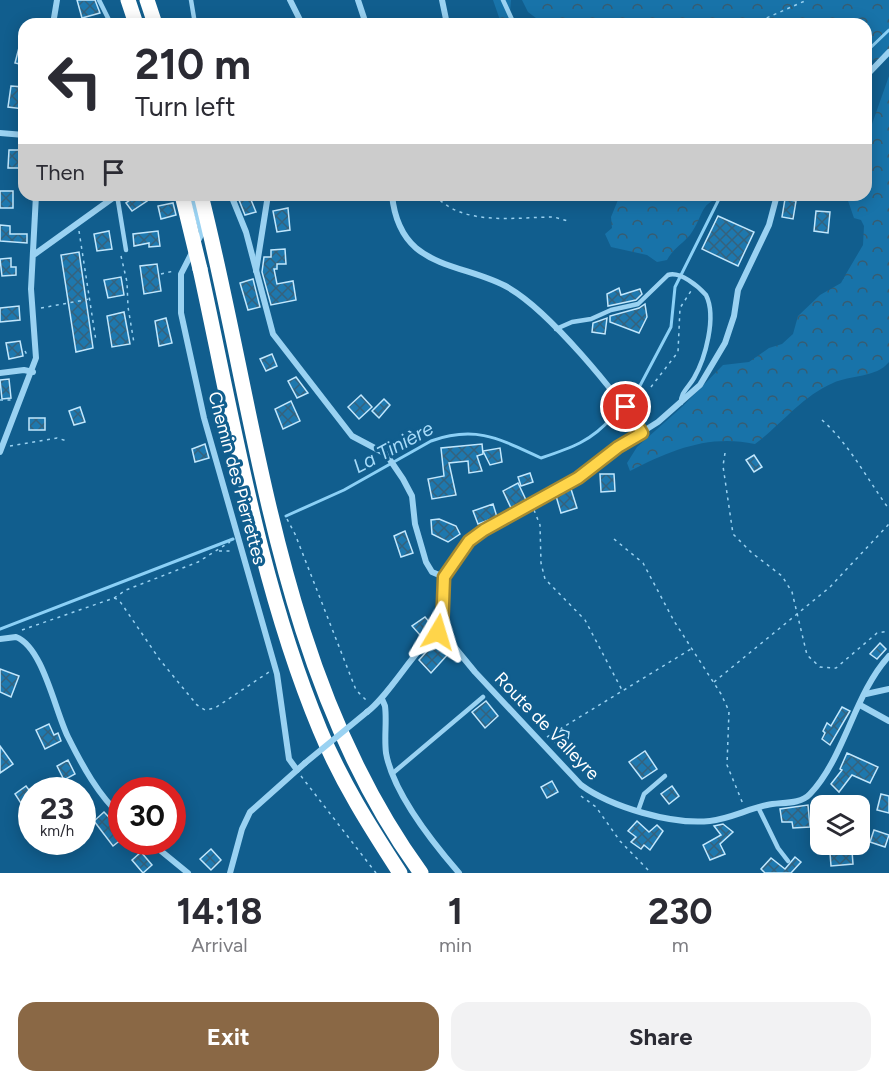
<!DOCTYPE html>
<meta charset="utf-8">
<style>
:root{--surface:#fff;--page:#f2f2f3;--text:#2b2b33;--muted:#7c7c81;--accent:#8a6845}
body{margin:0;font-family:Figtree,sans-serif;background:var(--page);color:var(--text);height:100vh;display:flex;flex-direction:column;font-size:22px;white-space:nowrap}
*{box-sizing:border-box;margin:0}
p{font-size:20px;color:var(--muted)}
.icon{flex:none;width:33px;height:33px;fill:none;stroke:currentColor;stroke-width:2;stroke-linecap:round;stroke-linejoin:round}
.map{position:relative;height:873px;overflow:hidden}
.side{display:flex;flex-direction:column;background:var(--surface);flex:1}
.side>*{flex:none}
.top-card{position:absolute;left:18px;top:18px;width:854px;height:183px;border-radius:18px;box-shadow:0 3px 15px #0003;background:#fff;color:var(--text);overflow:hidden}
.buttons{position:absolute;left:810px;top:795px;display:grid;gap:12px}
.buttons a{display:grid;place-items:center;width:60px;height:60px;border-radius:12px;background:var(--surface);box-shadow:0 3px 15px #0003;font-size:30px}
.speed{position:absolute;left:18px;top:777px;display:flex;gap:12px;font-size:30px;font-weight:700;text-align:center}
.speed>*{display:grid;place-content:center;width:78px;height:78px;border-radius:50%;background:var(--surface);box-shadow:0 3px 15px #0003;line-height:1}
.speed small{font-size:15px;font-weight:400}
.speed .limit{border:9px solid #d22;background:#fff;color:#111}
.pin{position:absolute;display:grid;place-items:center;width:51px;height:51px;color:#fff;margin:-26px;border:3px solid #fff;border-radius:50%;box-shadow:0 2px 6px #0007}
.me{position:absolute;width:66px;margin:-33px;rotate:7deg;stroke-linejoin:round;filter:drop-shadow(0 0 4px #0008)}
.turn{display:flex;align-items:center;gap:21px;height:126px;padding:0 18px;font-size:27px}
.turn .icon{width:78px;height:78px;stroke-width:2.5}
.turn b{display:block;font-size:42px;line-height:51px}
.then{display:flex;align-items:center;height:57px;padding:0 18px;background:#0003;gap:12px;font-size:22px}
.eta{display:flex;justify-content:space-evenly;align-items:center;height:102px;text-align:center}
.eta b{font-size:36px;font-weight:700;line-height:42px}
.cta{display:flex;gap:12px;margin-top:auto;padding:12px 18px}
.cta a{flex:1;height:69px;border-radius:18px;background:var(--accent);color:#fff;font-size:24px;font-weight:700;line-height:69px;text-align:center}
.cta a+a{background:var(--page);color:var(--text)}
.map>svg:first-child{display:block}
</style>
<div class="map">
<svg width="889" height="873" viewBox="0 0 889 873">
<defs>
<pattern id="forest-crowns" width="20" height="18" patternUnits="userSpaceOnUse" patternTransform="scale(1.5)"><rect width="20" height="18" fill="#1873a9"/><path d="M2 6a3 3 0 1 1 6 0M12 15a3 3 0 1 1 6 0" fill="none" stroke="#375c71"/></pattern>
<pattern id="building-cross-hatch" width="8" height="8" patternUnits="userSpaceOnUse" patternTransform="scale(1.5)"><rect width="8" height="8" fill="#1e78ae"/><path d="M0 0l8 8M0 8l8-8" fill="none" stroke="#35627d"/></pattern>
</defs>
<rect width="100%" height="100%" fill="#115e8e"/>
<g fill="url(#forest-crowns)">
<path d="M493 0H511L509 24 501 23Z"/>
<path d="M522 0H889V57L866 62V24H544L528 12Z"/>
<path d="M889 76V362C876 378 850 375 833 383 801 397 782 424 755 444 709 434 671 450 630 471L627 463 637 447 683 406 723 365 749 362 769 348 782 344 793 334 798 316 820 295 841 283 846 274 863 245 864 226 861 220 854 218 846 195H866V141Z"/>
<path d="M620 195H728C697 203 706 213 690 235 682 244 673 249 667 260L657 262 647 255 611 247 605 234 612 228 611 217Z"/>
</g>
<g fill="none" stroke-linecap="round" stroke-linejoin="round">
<g stroke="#8bd0f6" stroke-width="3">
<path d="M866 52 889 30"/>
<path d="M634 397 671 327 675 287 721 195"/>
<path d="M286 516 344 490 431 441C476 425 500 439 541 458 571 448 592 441 612 417"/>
<path d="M0 629 233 539"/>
</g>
</g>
<g fill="url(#building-cross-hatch)" stroke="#c1e7fd" stroke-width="1.5">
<path d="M77 0H95L100 13 82 18Z"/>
<path d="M21 40H24V65L15 63Z"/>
<path d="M11 86 24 87V109L8 107Z"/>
<path d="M9 150H24V168H8Z"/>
<rect x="0" y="191" width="13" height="17"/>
<path d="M137 195H143L147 201 132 211 126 203Z"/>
<path d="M237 195H249L256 212 245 215Z"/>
<path d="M785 199 796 201 793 219 782 217Z"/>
<path d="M173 203 176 215 161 219 158 206Z"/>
<path d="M288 208 290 230 277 232 273 211Z"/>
<path d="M816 211 830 212 828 233 814 231Z"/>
<path d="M718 216 754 232 738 266 702 249Z"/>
<path d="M0 225 10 226V234H27V243L0 241Z"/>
<path d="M109 231 112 249 97 251 94 234Z"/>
<path d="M158 231 160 246 149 247V243L134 246 133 234Z"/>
<path d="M285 249 286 264H277V269H274L277 284 293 281 296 300 271 305 262 272 264 257H271V250Z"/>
<path d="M79 252 93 348 76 352 61 255Z"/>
<path d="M11 258V267H16V275L2 276 0 259Z"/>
<path d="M157 264 161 291 144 294 140 266Z"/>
<path d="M121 277 124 295 108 298 104 280Z"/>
<path d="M253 279 260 307 248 310 240 283Z"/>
<path d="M619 288 621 295 640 289 642 294 636 300 608 306 607 294Z"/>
<path d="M645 304 647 317 639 333 610 322V316L639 308Z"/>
<path d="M19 306 20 320 0 322V308Z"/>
<path d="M124 312 130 344 112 347 107 316Z"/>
<path d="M166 318 172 343 159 346 155 321Z"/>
<path d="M607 318 605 334 592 332 593 323Z"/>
<path d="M20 341 23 356 9 359 6 343Z"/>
<path d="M272 354 277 366 266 371 260 359Z"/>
<path d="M296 377 308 393 297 398 288 381Z"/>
<path d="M9 379 11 398 2 399 0 380Z"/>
<path d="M361 395 372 407 359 419 348 407Z"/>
<path d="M384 399 390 405 379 418 372 411Z"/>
<path d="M291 401 300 421 283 429 275 409Z"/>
<path d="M80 407 85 422 74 425 69 411Z"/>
<rect x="29" y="418" width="16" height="12"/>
<path d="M205 444 209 458 195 462 192 449Z"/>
<path d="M482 444 483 454 477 456 482 471 469 473 468 461 449 463 456 495 432 499 428 479 444 476 441 448Z"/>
<path d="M500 448 502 462 490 465 483 451Z"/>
<path d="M754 455 762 467 754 472 746 460Z"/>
<path d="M530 473 533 482 521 486 518 477Z"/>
<path d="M600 474H614L615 491 601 492Z"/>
<path d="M518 483 526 500 511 508 503 491Z"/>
<path d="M571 489 577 508 561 513 556 496Z"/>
<path d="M493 504 497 517 478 524 473 511Z"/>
<path d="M439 519 456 526 460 534 448 542 432 534 431 520Z"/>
<path d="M405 531 413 553 401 557 394 536Z"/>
<path d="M425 617 431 624 420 635 412 626Z"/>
<path d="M436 641 449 653 431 673 419 660Z"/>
<path d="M880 643 886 649 877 659 870 654Z"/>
<path d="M0 669 19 676 11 697 0 692Z"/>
<path d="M486 701 498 716 485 728 472 712Z"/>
<path d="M842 707 850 711 830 745 822 739 825 733 823 731 827 723 831 726Z"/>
<path d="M49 724 54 735 58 733 61 741 45 749 36 730Z"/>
<path d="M562 730 569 732 568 739 557 746 552 736Z"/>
<path d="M0 746 13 764 0 773Z"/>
<path d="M645 751 657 769 642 779 629 762Z"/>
<path d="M847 753 878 767 870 783 852 775 839 792 831 784 842 770 840 769Z"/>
<path d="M68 760 75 774 64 780 57 766Z"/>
<path d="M552 781 558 792 547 798 541 787Z"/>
<path d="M26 786 32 794V807L26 811 15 794Z"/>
<path d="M672 786 679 796 669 804 661 794Z"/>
<path d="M881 794 889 796V813L877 810Z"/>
<path d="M82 797H85L91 819 82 821Z"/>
<path d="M808 805 810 827 793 828 792 822H782L780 809Z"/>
<path d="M104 812 122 831V839L113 846 94 821Z"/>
<path d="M637 821 649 832 657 825 663 831 650 850 644 845 641 849 631 842 636 837 628 831Z"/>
<path d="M723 824 733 832 720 844 725 854 710 860 703 845 721 835 714 826Z"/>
<path d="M874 830 889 835 885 847 870 842Z"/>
<path d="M211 849 221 860 211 870 200 859Z"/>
<path d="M852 851 853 864 831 866 830 853Z"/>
<path d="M141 852 152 865 143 873 132 860Z"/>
<path d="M795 857 801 862 791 873H765L761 869 771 858 785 869Z"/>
</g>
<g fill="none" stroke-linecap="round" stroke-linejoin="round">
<g stroke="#9ad2f2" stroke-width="1.5" stroke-dasharray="3 4.5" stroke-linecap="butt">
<path d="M753 24 807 0"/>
<path d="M435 195C462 227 517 217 554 217L568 221"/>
<path d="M79 231 96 341"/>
<path d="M121 256 127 282 128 307 134 343"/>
<path d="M161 274 174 271"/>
<path d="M41 308 90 299"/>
<path d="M25 351 27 355"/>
<path d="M651 387 678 352 680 308 691 291"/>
<path d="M0 400H12"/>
<path d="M822 420C850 445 867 479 889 509"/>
<path d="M10 446 57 438 67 441"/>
<path d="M725 453 723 466 733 534 752 553 782 576 792 592 807 655 820 667 836 668 877 633 889 631"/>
<path d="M534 510 540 525 541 563 545 579 585 620 622 690"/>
<path d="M287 519 295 534 356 690 367 701"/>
<path d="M614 539 643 563 674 621 721 694 729 711 727 765 743 804"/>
<path d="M219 551H234"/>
<path d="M114 598 126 590 198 562 230 542"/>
<path d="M22 630 114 598 119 600 160 660 197 705 205 710 215 708 269 672"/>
<path d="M714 682 830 587 889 524"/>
<path d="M547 737 691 649"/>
<path d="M301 776 376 873"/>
<path d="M581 796 596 807 620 841 651 873"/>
</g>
<g stroke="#9ad2f2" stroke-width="4.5">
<path d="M99 0 111 24"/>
<path d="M191 0 195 24"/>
<path d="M503 0 514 24"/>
<path d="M117 195 126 250"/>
<path d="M556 329 572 322 591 319 611 310 638 304 668 275C680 271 698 286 706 295 717 317 705 359 694 378 689 387 680 393 681 403"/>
<path d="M393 773 483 697"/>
<path d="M758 807 778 848 788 861"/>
<path d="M638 811 644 794 665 776"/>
</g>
<g stroke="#9ad2f2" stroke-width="6">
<path d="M290 0 302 24"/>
<path d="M358 0 366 24"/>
<path d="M442 0 447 24"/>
<path d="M53 24 57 0"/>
<path d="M866 76 889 52"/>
<path d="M0 133 24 135"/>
<path d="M192 195 202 233 181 274V313L204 418 277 674 289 759 297 770"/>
<path d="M231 195 246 232 273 334 352 436 386 454 403 479 412 496 415 524 426 562 432 572 444 577"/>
<path d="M392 195C394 215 400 234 416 248 441 269 480 271 509 288 550 312 616 392 642 433"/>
<path d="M777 195 769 225 738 290 734 316 725 343 700 385 658 422 618 447 578 478 474 536 458 553 444 577 441 624 447 638 475 672 581 785C611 807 672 825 710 821 729 819 748 809 767 805 780 802 800 805 810 794 845 757 854 694 889 656"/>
<path d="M35 254 117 195"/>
<path d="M256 271 268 195"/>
<path d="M0 373 24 370 33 372"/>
<path d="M0 452 36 358 31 289 36 195"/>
<path d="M0 639 16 637C43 647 55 711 68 737 82 765 98 795 122 817"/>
<path d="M866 694 889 689"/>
<path d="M382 699 385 706C387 721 384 737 386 753 393 792 433 843 459 873"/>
<path d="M860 705 889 721"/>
<path d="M367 712C393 692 418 641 443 630"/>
<path d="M150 842 188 873"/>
<path d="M230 873 242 829 250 812 305 763"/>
</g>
<g stroke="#fff" stroke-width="15">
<path d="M128 0 136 24"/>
<path d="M147 0 155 24"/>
<path d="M201 195C259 425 277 675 421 873"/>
<path d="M200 269C234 424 259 583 320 730 341 781 370 827 400 873"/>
</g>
<path stroke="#9ad2f2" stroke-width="6" d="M305 763 367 712"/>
<path stroke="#fff" stroke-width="15" d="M182 195 200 269"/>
</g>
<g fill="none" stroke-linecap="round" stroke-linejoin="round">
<defs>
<path id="route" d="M438 632 442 630 444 577 469 541 484 530 578 478 618 447 642 433 626 407"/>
</defs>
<use href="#route" stroke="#a68a30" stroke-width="15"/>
<use href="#route" stroke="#ffd54a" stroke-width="10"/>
</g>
<g text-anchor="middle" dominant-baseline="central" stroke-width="6" stroke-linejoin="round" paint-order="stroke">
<g font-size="18" fill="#fff" stroke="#115e8e">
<text transform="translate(237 478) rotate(75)">Chemin des Pierrettes</text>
<text transform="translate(547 726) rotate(46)">Route de Valleyre</text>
</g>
<g font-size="20" font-style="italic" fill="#a6dbf9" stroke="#115e8e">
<text transform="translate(393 447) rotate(-28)">La Tinière</text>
</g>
</g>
</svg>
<div class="buttons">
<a><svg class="icon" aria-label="layers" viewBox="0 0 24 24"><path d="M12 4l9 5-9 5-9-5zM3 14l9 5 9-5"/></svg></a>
</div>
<div class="speed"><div>23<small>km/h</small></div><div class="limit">30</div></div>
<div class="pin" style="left:626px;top:407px;background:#d93025"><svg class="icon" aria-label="arrive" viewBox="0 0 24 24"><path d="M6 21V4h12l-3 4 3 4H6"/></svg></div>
<svg class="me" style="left:438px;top:632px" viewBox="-20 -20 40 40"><path d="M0-17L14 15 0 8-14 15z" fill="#ffd54a" stroke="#fff" stroke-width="4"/></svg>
<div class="top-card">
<div class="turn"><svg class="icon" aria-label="left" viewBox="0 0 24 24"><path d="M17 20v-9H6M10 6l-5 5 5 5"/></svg><div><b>210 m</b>Turn left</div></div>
<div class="then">Then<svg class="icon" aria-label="arrive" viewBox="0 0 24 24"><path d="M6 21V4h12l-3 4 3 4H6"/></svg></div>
</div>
</div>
<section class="side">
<div class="eta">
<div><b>14:18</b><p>Arrival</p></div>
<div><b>1</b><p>min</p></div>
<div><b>230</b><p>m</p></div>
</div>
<div class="cta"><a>Exit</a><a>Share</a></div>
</section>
